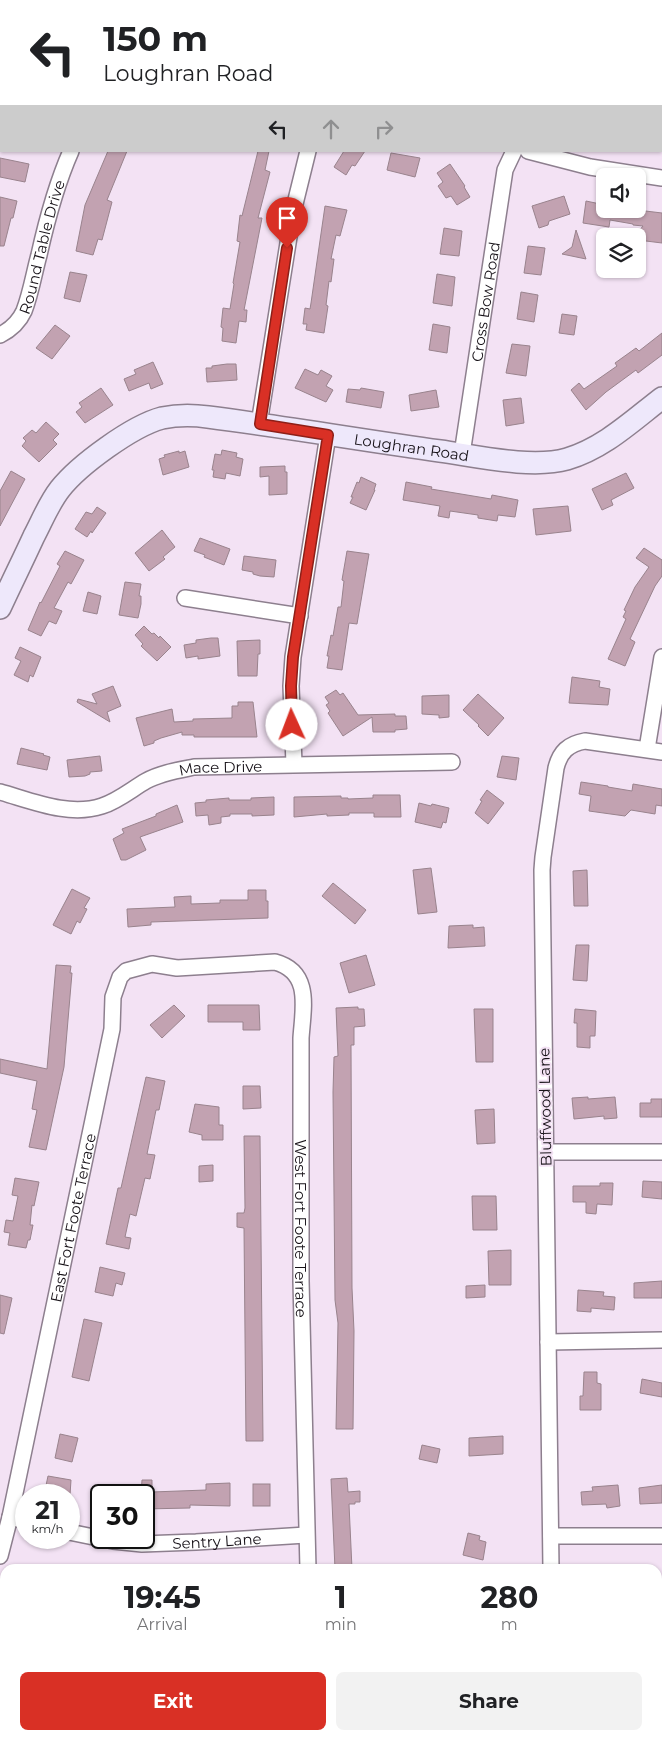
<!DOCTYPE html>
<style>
:root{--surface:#fff;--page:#f2f2f2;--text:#202124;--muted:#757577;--accent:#d93025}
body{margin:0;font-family:Montserrat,sans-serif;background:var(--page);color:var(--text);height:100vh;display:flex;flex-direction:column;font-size:19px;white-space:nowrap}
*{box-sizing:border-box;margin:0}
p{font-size:16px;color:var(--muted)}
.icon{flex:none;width:28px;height:28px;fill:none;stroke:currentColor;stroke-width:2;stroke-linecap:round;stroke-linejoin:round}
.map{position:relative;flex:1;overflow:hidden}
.drawer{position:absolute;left:0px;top:1564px;width:662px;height:176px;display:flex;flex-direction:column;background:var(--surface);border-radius:15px 15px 0 0;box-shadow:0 1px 4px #0004}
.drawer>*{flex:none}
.hud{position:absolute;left:0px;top:0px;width:662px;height:152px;box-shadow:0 1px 4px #0004;background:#fff;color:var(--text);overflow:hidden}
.fabs{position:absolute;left:596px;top:168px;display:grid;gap:10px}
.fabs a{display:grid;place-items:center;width:50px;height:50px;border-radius:8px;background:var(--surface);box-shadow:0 1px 4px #0004;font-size:25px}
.speed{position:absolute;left:15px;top:1484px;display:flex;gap:10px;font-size:25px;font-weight:700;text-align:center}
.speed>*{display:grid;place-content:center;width:65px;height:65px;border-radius:50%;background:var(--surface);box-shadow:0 1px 4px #0004;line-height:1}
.speed small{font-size:12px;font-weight:400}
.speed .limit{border:2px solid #111;border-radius:8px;background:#fff;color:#111}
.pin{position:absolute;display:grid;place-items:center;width:42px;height:42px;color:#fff;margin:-51px -21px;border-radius:50% 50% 50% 0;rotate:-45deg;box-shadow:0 0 5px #0007}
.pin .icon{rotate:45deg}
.me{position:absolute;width:55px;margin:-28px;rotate:358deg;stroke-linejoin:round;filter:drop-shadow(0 0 4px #0008)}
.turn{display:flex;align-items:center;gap:18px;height:105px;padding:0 20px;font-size:22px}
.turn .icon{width:65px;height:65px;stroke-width:2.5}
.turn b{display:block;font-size:35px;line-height:42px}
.lanes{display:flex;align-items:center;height:48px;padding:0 20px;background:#0003;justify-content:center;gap:25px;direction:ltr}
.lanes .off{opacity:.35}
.eta{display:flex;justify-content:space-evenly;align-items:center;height:85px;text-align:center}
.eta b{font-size:30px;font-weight:700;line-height:35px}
.cta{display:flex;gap:10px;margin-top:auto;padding:10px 20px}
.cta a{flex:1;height:58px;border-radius:8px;background:var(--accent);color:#fff;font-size:20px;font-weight:700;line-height:58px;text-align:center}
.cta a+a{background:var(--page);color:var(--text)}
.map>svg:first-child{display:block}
</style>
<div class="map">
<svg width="662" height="1739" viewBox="0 0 662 1739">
<rect width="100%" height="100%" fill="#f3e2f4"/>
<g fill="#c2a2b1" stroke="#99838d">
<path d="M108 151H127L107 200 112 202 102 240 98 239 93 255 76 251 85 205Z"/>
<path d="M258 151H269L265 170 270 172 258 218H262L244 310H247L246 322 239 321 236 343 222 341 223 328 221 327 223 308 230 309 234 284 233 283 240 242 237 241 240 215 242 216Z"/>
<path d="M344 151H365L355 166 352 165 346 175 334 167Z"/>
<path d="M391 153 420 158 415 177 387 170Z"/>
<path d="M0 158 29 164 25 182 0 177Z"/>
<path d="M450 164 465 186 464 187 470 197 457 205 451 196 446 198 438 186 443 182 437 173Z"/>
<path d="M564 196 570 214 549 221 548 225 539 228 532 206Z"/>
<path d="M0 197 17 201 13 218H11L4 246H0Z"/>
<path d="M586 201 605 205V209H629L662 213V243L638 240V232L643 226 633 225V224L610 220 609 227 583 223Z"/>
<path d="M325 206 347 210 340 236 336 235 331 259H334L331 282 329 281 326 305 328 306 324 333 306 330 307 324H303L305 308 310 309 311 303Z"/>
<path d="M444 228 462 231 459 256 440 254Z"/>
<path d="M576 230 586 259 562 254 572 247Z"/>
<path d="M528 246 545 248 541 275 524 273Z"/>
<path d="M70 272 87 275 80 302 64 298Z"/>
<path d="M437 274 455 277 452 306 433 303Z"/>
<path d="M521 292 538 295 534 322 517 319Z"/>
<path d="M562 314 577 316 574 335 559 333Z"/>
<path d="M433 324 450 327 447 353 429 350Z"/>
<path d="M55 325 70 336 52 359 36 348Z"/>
<path d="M662 333V355L638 373 636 370 606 392 586 410 571 390 579 383 584 389 617 366 615 363 636 348 639 351Z"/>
<path d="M512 344 530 346 526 376 506 373Z"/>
<path d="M153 362 163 384 151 389 149 383 129 391 124 379 136 374 134 370Z"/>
<path d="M227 364H236L237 380 207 382 206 368H212V366Z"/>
<path d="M305 369 318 375 321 370 332 376 326 386 333 390 326 402 295 388Z"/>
<path d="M101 388 113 405 85 423 76 412 82 407 79 403Z"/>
<path d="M361 388 384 392 381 408 346 402 348 389 360 390Z"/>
<path d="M436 390 439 407 411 411 409 395Z"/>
<path d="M521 398 524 423 506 426 503 400Z"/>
<path d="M46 422 59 434 53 440 57 444 39 462 22 446 26 441 23 438 32 430 36 433Z"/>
<path d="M222 450 237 453 236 457 243 459 240 476 226 473 225 479 213 477 214 470H212L215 454 221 455Z"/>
<path d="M179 451V453L185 451 189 467 163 475 159 459 165 457 164 455Z"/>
<path d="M285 466V472H287V494L269 495V476L260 477V467Z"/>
<path d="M11 471 25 479 0 526V491Z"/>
<path d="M626 473 634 488 611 500 613 505 602 510 592 489Z"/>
<path d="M361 477 376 484 374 490H375L366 510 350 503 353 497H351L357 482 359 483Z"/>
<path d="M406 482 432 487 431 489 491 499 492 495 518 500 515 517 498 515 497 521 478 518V515L450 511 449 518 438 516 440 506 403 500Z"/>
<path d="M568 506 571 531 536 535 533 509Z"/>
<path d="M97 507 106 513 92 533 91 531 87 537 75 529 86 512 92 514Z"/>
<path d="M162 530 175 547 163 557 165 559 149 571 135 553Z"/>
<path d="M200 538 230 549 224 565 204 557 205 555 194 551Z"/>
<path d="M644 548 662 560V576L655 586 630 639 635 642 625 666 608 659 626 619 623 617 626 611 624 610 635 587 649 567 636 558Z"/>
<path d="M65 551 84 560 71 584 68 582 54 608 62 611 56 624 49 621 41 636 28 630 40 602 41 603 60 566 57 564Z"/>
<path d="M347 551 369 554 357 624 349 623 342 670 327 668 329 656H327L331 635 333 636 338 607H341L344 581 342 580Z"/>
<path d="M244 556 276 560 274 577 260 576 253 574V572L242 570Z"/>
<path d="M125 582 141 584 139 596H141V604L138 618 119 615Z"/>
<path d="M88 592 101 596 97 614 83 611Z"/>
<path d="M144 626 152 634 154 633 159 638 160 636 171 647 157 661 141 646 143 644 135 635Z"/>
<path d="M211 638H218L220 656 198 659V656L186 658 184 645 196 643V640Z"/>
<path d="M260 640V654H258L257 676H238L237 641Z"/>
<path d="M20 647 41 657 33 677 30 675 28 682 14 675 21 661 15 658Z"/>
<path d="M572 677 600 681 599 687 610 689 608 705 569 703Z"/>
<path d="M113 686 121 706 107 712 110 722 77 702 78 699 97 704 92 694Z"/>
<path d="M336 690 340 695 343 693 358 715 395 714V716H406L407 729 395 730V732H373L372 717 343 736 328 713 330 711 326 705 329 703 325 697Z"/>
<path d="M478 694 504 718 488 736 478 726 479 725 463 710Z"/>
<path d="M449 695V717L439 718V715L422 714V696Z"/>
<path d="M238 702H253L257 737H194V735H182V732L161 738 154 741V743L144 746 136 718 172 709 174 722 193 721V719L232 718V706H238Z"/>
<path d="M21 748 44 754 43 755 50 757 47 770 17 764Z"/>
<path d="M100 756 102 771 90 772V774L85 776 69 777 67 760Z"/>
<path d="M502 756 519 758 516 780 497 777Z"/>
<path d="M581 782 608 786V787L632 791 633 784 662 789V806L656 805 655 814 631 810 625 816 589 811 591 796 579 794Z"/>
<path d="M487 790 504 803 488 824 475 813 482 801 480 800Z"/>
<path d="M373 795H400L401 817H374V813H349V815L327 816V814L294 817V797L341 796V798H348V799L373 798Z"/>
<path d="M274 797V815L252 816V814H230V816L221 817V823L209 825 208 815 196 816 195 803 206 802V800L229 798V800H251V798Z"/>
<path d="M419 803 431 806 432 804 449 808 446 823 443 822 441 828 415 822Z"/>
<path d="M177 805 183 822 140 837 146 850 126 860H121L113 839 124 833 122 829 156 816V814Z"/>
<path d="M431 868 437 912 418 914 413 870Z"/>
<path d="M587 870 588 906H574L573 871Z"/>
<path d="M333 883 366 910 355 924 322 896Z"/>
<path d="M72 889 90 898 84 908 87 909 80 923 77 921 71 934 53 925Z"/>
<path d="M248 890H266V901H268V918L151 922V925L128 927 127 909 175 907 174 897 191 896V904L220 903V900H248Z"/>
<path d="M473 925V928L484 927 485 946 448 948 449 926Z"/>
<path d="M576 945H589L587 981 573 980Z"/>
<path d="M366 955 375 985 349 993 340 963Z"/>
<path d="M56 965 71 966 70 973H72L64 1067 46 1150 29 1147 37 1110 32 1109 37 1081 0 1073V1059L47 1069Z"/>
<path d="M174 1005 185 1016 162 1038 150 1025Z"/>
<path d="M208 1005H259L260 1030H243V1022H208Z"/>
<path d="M358 1007V1009H364L365 1026 354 1027V1045H351L352 1288 354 1331 353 1429H336L338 1323 335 1300 333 1092 334 1057 338 1056 336 1008Z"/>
<path d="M474 1009H493V1062H476Z"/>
<path d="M575 1009 596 1011 595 1036H590V1048L577 1047V1023H574Z"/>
<path d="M146 1077 165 1081 159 1110H156L147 1154 155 1155 150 1179 145 1178 136 1216 130 1214 125 1237 131 1238 129 1249 106 1244 118 1188H121Z"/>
<path d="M243 1086H260L261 1108 243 1109Z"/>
<path d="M588 1097V1099L615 1097 617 1118 604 1119V1116L574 1119 572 1098Z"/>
<path d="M651 1099H662V1117H640V1103H651Z"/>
<path d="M195 1104 219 1107V1125H223V1140H202V1135L189 1132Z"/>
<path d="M494 1109 495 1143 477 1144 475 1110Z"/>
<path d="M244 1136H260L263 1441H246L244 1228 237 1227V1213H244L245 1208Z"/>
<path d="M213 1165V1181L199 1182V1166Z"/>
<path d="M15 1178 39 1182 34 1206 32 1205 30 1225H33L30 1240H28L26 1248 8 1245 10 1233 4 1232 6 1220 13 1221 18 1196 12 1195Z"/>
<path d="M643 1181 662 1182V1199L642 1197Z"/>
<path d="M600 1183H613L612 1205 597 1204 596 1214 586 1213V1202H573V1186H600Z"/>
<path d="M472 1196H496L497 1230H473Z"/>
<path d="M511 1250V1285H489L488 1251Z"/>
<path d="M100 1267 125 1273 122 1285 116 1283 113 1296 95 1292Z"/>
<path d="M662 1281V1298H634V1283Z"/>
<path d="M485 1285V1297L466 1298V1286Z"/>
<path d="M578 1290 604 1292 603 1296 615 1297 614 1310 591 1308V1312L577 1311Z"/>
<path d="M0 1295 12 1298 4 1334 0 1333Z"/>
<path d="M84 1319 102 1323 89 1381 72 1377Z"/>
<path d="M584 1372H597V1383L601 1384V1410H580V1396H583Z"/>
<path d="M642 1379 662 1383V1397L640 1393Z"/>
<path d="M60 1434 78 1438 72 1462 55 1458Z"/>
<path d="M503 1436V1454L469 1456V1438Z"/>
<path d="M422 1445 440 1449 437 1463 419 1459Z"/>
<path d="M48 1476 71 1480 70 1495H44Z"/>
<path d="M347 1478 348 1492 360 1491V1502H355V1504H349L352 1569H335L331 1479Z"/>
<path d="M142 1480H152V1492L206 1490V1484L230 1483V1506L190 1505V1508L144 1509V1495H141Z"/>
<rect x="253" y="1484" width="17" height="22"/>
<path d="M618 1485 620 1506 607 1508 606 1504 582 1505 581 1492 593 1491 592 1487Z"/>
<path d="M662 1485V1503L640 1504 639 1488Z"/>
<path d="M468 1533 480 1536 479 1540 486 1542 483 1560 463 1555Z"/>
</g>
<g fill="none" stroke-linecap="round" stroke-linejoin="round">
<defs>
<g id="street">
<path d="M144 1 145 0"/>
<path d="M346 1V0"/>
<path d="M555 1V0"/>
<path d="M0 121H1"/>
<path d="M528 151 590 167 662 178"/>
<path id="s1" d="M0 335C10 330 19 322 24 311 31 293 34 273 39 255 47 219 56 185 71 151"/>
<path d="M259 424 293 212 308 151"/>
<path id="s2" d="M462 454 505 170 514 151"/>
<path d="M185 598 300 616"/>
<path d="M647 749 662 657"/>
<path d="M294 764 291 686 293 657 328 435"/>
<path id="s3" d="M0 792C32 801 69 817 102 806 118 801 132 789 146 781 160 773 179 770 194 767L452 762"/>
<path d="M546 1152H662"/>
<path d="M548 1342 662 1340"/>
<path d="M10 1517 26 1521"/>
<path id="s4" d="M69 1532 113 1541 142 1544 196 1542 306 1535"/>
<path d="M551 1536H662"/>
<path id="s5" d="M0 1556 10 1517 112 1029 113 997 120 977 126 971 152 964 177 968 275 962C312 972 303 1008 301 1038V1281L308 1569"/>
<path d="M551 1569 542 870 543 857 556 768C560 752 568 744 585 741L662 752"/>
<path d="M315 1735V1739"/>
<path d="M553 1735V1739"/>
</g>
<g id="secondary">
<path id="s6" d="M0 608C11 584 23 560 34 536 42 521 49 503 60 489 79 465 132 426 162 418 177 415 193 415 208 417 285 427 362 440 440 451 476 456 532 469 567 459 604 448 632 421 662 398"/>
</g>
</defs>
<use href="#street" stroke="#8d7f8e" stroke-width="18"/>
<use href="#secondary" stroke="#8d7f8e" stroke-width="24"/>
<use href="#street" stroke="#fff" stroke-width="15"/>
<use href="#secondary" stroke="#eee8fb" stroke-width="21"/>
</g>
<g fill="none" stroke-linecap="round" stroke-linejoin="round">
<defs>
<path id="route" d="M287 248 260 424 328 435 293 657 291 686 292 725"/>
</defs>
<use href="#route" stroke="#8d1f18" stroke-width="12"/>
<use href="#route" stroke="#d93025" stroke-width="9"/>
</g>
<g text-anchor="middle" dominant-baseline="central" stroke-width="4" stroke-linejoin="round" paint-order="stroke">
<g font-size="15" fill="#171218" stroke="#f3e2f4">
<text stroke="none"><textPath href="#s1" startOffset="101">Round Table Drive</textPath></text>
<text stroke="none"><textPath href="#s2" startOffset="154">Cross Bow Road</textPath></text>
<text stroke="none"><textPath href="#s6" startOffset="511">Loughran Road</textPath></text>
<text stroke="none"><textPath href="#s3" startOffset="232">Mace Drive</textPath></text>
<text transform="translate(545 1107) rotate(-91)">Bluffwood Lane</text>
<text stroke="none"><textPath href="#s5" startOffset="346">East Fort Foote Terrace</textPath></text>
<text stroke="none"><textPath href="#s5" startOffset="1031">West Fort Foote Terrace</textPath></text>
<text stroke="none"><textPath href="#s4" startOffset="149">Sentry Lane</textPath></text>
</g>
</g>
</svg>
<div class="fabs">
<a><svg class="icon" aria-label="sound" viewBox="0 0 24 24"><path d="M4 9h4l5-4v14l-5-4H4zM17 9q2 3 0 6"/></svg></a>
<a><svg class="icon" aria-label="layers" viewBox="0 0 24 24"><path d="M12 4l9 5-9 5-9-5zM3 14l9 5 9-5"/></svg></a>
</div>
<div class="speed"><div>21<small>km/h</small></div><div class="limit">30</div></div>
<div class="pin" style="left:287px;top:248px;background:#d93025"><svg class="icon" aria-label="arrive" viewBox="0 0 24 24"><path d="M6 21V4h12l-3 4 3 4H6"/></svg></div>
<svg class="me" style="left:292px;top:725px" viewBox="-20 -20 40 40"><circle r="19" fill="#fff"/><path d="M0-13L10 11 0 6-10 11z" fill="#d93025"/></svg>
<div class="hud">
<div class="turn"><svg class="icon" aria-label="left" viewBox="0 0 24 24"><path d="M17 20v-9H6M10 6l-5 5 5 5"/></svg><div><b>150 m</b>Loughran Road</div></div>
<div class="lanes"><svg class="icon" aria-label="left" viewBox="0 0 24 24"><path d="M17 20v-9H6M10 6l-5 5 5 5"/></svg><svg class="icon off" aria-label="ahead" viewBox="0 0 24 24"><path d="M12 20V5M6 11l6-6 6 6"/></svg><svg class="icon off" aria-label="right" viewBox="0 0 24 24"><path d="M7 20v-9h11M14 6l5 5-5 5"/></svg></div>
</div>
<section class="drawer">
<div class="eta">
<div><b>19:45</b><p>Arrival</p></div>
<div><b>1</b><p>min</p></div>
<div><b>280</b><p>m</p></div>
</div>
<div class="cta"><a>Exit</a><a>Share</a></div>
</section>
</div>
